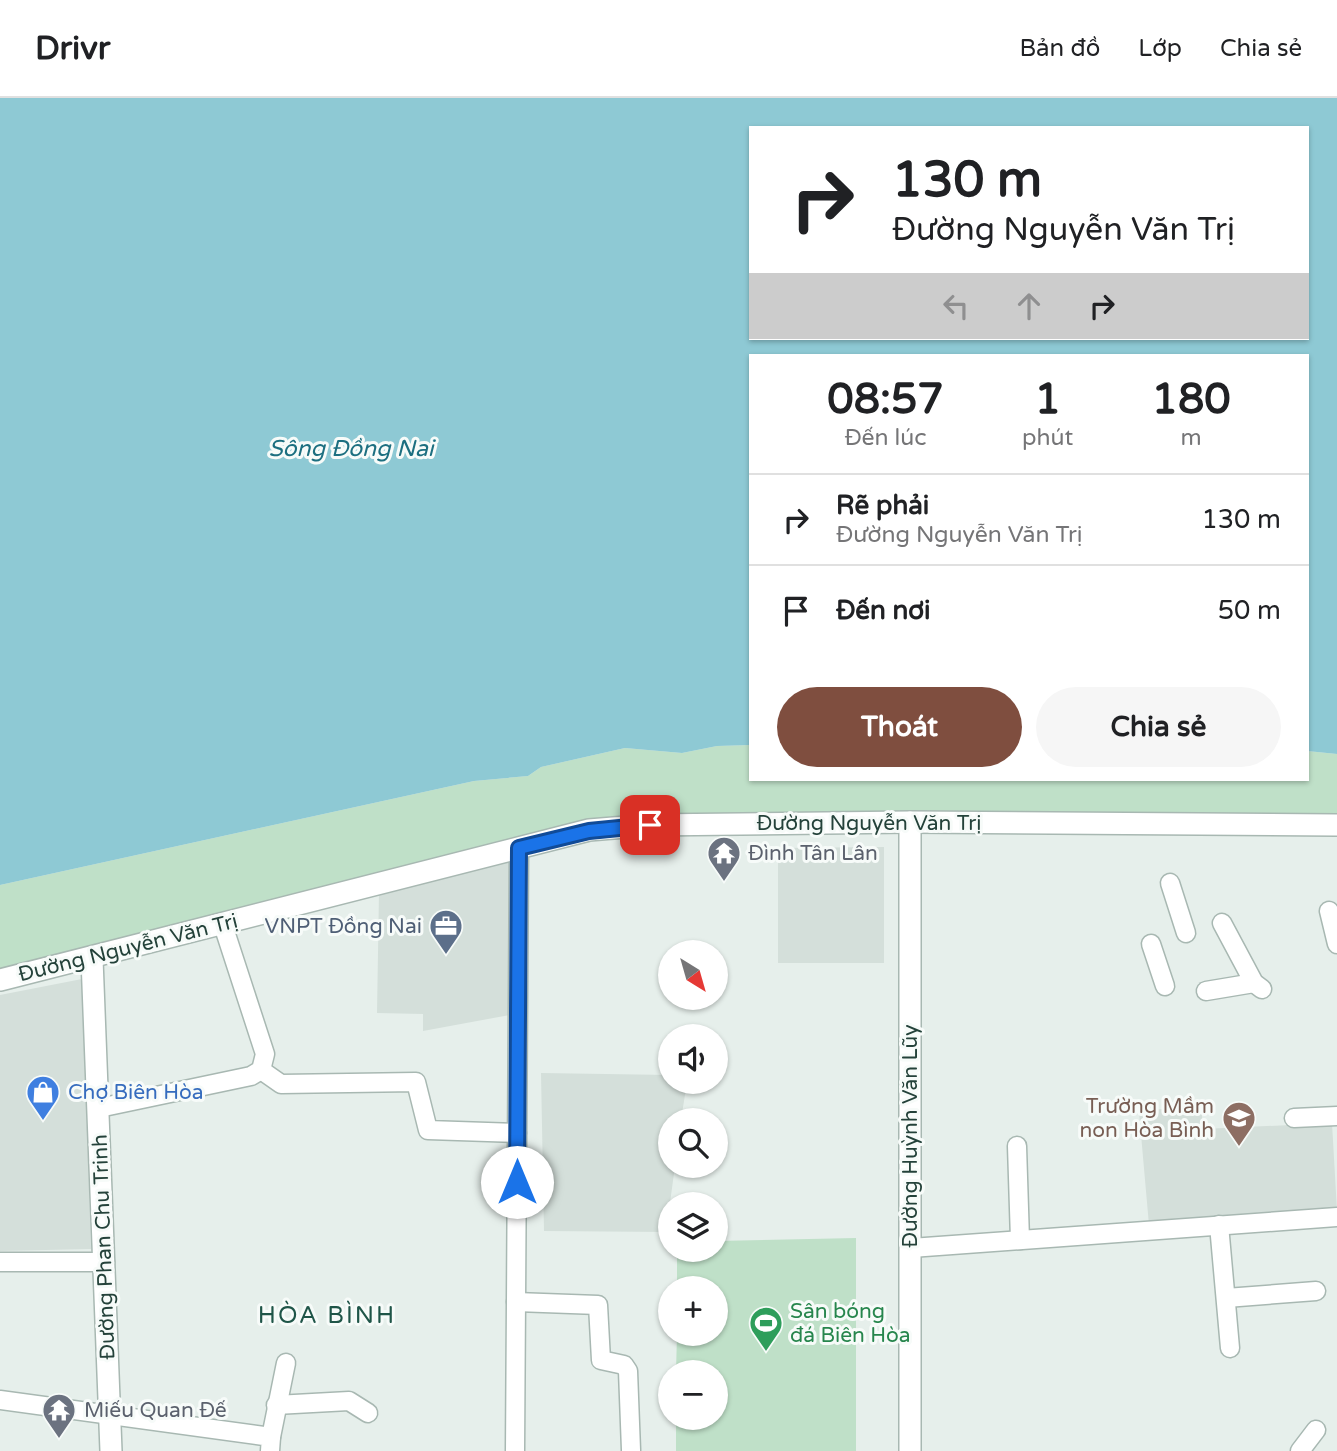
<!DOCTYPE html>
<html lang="vi">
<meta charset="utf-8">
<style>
:root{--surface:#fff;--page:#f6f6f6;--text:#202124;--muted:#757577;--line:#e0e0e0;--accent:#7f4e3f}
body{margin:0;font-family:"Varela Round",sans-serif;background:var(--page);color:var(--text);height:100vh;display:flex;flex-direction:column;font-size:26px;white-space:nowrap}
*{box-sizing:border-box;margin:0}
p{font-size:23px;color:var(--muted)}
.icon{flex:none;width:38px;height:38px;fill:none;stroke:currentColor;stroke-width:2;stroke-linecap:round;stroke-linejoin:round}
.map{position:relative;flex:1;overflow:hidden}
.details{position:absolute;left:749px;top:256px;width:560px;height:427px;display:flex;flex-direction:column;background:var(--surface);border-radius:0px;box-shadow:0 2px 5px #0004}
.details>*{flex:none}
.hud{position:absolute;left:749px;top:28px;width:560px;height:214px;border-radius:0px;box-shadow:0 2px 5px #0004;background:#fff;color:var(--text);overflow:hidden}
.needle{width:46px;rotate:143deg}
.tools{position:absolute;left:658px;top:842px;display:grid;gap:14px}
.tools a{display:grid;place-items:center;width:70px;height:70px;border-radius:50%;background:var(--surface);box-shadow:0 2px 5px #0004;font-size:35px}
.pin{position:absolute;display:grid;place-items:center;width:60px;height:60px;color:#fff;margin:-30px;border-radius:14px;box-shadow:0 4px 10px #0006}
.me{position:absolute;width:77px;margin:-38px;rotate:0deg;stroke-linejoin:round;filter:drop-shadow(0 0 5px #0008)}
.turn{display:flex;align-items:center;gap:24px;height:147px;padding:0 28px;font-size:32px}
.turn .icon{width:91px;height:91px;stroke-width:2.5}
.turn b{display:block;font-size:49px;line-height:60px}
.lanes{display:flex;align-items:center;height:66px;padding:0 28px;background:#0003;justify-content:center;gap:35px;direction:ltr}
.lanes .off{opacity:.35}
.eta{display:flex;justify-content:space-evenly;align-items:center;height:119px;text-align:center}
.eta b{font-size:42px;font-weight:700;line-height:49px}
.primary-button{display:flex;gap:14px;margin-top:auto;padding:14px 28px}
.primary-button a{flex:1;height:80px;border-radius:42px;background:var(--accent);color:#fff;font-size:28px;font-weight:700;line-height:80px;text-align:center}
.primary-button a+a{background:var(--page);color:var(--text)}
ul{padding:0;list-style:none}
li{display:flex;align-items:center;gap:21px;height:91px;padding:0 28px;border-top:2px solid var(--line)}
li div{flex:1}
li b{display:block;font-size:26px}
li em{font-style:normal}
header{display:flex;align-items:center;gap:42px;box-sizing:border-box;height:98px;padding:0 35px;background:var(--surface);border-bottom:2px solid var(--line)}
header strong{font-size:33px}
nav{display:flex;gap:38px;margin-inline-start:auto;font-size:24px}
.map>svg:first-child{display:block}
</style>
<header>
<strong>Drivr</strong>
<nav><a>Bản đồ</a><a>Lớp</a><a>Chia sẻ</a></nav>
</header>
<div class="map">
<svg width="1337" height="1353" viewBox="0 0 1337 1353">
<rect width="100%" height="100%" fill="#e6efeb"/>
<g fill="#d4dfda">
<path d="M884 749V865H778V750Z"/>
<path d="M515 761V916L423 933V916L377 915 379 794Z"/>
<path d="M82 881 91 1151 0 1153V897Z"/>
<path d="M541 975 670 977V984H687L681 1022H670V1068H675L666 1134 544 1133Z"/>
<path d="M1201 1006 1203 1031 1332 1025 1337 1113 1149 1127 1139 1014Z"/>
</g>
<g fill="#bfe0c8">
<path d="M751 647V681H1307V653L1337 656V717L587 723 0 872V787L474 683 528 678 541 669 625 650 682 655 717 648Z"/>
<path d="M856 1140V1353H676V1320H716V1274H676L677 1236H716V1190H677V1152H716V1143Z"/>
</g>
<path fill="#8ec9d4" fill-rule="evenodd" d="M0 0H1337V656L1307 653V257H751V647L717 648 682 655 625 650 541 669 528 678 474 683 0 787ZM751 30H1307V240H751Z"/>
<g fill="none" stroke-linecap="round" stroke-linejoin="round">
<defs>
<g id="minor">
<path d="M1170 785 1186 835"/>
<path d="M1329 813 1337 846"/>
<path d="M1222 825 1254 885 1262 891"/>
<path d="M1151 846 1165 888"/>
<path d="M1206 893 1254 885"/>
<path d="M261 972 281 986 416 984 428 1032 517 1035"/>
<path d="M99 1010 251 978 261 972 265 956 223 827"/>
<path d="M1294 1020 1337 1018"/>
<path d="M1017 1048 1020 1142"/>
<path d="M1219 1127 1230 1250"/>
<path d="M911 1150 1337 1119"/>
<path d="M0 1164H105"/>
<path d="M1226 1200 1316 1193"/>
<path d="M516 1204 598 1207 601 1262 624 1267 628 1273 631 1352"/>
<path d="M0 1302 271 1339 270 1353"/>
<path d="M276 1307 349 1303 368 1315"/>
<path d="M271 1339 286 1265"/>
<path d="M515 1353 519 750"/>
<path d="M1300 1353 1316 1332"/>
</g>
<g id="tertiary">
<path d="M910 724V1353"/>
<path d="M92 861 111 1353"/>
<path d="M0 882 589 732 650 727 910 724 1337 727"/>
</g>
</defs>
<use href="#minor" stroke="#a8b8b2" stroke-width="21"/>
<use href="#tertiary" stroke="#a8b8b2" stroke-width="24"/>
<use href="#minor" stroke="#fff" stroke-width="18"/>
<use href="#tertiary" stroke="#fff" stroke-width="21"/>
</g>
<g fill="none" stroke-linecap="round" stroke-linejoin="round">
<defs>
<path id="route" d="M517 1084 519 750 589 733 650 727"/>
</defs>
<use href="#route" stroke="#114b97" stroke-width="18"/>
<use href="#route" stroke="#1a73e8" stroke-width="12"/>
</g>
<defs>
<symbol id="temple-pin" viewBox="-11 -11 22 30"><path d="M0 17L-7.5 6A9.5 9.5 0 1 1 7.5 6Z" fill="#6b7280" stroke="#f7fbf9"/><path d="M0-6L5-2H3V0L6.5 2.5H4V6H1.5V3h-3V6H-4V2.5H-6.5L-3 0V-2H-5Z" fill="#fff"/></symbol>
<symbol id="office-pin" viewBox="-11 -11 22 30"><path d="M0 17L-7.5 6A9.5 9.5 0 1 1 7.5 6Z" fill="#5c6f8a" stroke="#f7fbf9"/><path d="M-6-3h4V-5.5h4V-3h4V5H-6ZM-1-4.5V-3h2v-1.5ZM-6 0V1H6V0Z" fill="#fff"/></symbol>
<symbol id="shop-pin" viewBox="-11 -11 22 30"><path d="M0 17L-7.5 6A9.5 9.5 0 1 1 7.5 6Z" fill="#3f7fe0" stroke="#f7fbf9"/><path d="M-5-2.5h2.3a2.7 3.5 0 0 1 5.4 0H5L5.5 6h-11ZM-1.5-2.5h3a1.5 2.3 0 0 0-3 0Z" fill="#fff"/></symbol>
<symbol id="school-pin" viewBox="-11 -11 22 30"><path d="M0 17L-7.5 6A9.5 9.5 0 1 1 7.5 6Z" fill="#8d6e63" stroke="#f7fbf9"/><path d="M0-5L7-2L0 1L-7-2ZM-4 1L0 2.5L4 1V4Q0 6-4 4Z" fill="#fff"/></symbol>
<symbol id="stadium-pin" viewBox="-11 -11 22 30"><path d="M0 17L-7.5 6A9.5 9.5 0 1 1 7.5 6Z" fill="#2e9e5b" stroke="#f7fbf9"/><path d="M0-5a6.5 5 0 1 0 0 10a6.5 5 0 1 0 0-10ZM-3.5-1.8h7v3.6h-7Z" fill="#fff"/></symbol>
</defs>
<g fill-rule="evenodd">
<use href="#temple-pin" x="705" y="736" width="38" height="52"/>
<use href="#office-pin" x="427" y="809" width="38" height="52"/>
<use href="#shop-pin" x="24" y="975" width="38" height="52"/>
<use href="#school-pin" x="1220" y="1001" width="38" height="52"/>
<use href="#stadium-pin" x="747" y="1206" width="38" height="52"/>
<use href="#temple-pin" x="40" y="1293" width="38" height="52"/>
</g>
<g text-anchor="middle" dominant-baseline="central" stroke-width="6" stroke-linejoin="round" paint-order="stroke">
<g font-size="21" fill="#24423a" stroke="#f7fbf9">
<text x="869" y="725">Đường Nguyễn Văn Trị</text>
<text transform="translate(128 850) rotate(-14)">Đường Nguyễn Văn Trị</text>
<text transform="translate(910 1038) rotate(-90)">Đường Huỳnh Văn Lũy</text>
<text transform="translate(104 1149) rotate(-92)">Đường Phan Chu Trinh</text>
</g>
<g font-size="21" fill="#5b616d" stroke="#f7fbf9" text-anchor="start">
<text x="748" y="755">Đình Tân Lân</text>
<text x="84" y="1312">Miếu Quan Đế</text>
</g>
<g font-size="21" fill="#4e5e75" stroke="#f7fbf9" text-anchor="end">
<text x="422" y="828">VNPT Đồng Nai</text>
</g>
<g font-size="21" fill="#366cbe" stroke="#f7fbf9" text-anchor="start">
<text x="68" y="994">Chợ Biên Hòa</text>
</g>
<g font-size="21" fill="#785e54" stroke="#f7fbf9" text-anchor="end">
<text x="1214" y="1008">Trường Mầm<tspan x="1214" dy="24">non Hòa Bình</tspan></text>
</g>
<g font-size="21" fill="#27864d" stroke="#f7fbf9" text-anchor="start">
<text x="790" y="1213">Sân bóng<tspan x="790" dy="24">đá Biên Hòa</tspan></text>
</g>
<g font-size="23" font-style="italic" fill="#1c6f80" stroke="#f7fbf9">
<text x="351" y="351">Sông Đồng Nai</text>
</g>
<g font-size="24" letter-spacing="2" fill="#1f5548" stroke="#f7fbf9">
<text x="327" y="1217">HÒA BÌNH</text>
</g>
</g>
</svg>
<div class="tools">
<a><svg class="needle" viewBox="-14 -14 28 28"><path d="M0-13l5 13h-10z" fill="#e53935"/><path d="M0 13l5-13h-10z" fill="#757577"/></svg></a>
<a><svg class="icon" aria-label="sound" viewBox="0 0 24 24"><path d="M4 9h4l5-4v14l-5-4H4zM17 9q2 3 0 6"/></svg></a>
<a><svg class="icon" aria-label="search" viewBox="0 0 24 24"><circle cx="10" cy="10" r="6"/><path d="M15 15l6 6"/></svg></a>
<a><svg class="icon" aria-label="layers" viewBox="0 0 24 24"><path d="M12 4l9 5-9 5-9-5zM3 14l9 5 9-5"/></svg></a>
<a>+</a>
<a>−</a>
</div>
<div class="pin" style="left:650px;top:727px;background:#d93025"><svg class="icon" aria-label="arrive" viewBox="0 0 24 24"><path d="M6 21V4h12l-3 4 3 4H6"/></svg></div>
<svg class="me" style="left:517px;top:1084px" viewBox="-20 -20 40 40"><circle r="19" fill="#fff"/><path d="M0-13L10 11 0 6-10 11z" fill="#1a73e8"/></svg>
<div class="hud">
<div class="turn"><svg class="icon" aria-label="right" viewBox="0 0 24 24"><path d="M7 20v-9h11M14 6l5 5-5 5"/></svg><div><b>130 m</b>Đường Nguyễn Văn Trị</div></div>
<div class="lanes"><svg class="icon off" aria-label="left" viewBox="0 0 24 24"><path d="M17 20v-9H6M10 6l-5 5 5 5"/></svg><svg class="icon off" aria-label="ahead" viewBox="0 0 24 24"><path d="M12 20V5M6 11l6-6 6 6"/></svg><svg class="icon" aria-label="right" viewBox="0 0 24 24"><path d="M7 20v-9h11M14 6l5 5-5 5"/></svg></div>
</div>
<section class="details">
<div class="eta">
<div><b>08:57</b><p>Đến lúc</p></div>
<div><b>1</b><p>phút</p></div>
<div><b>180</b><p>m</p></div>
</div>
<ul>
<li><svg class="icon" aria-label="right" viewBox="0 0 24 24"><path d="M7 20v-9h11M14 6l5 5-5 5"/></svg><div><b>Rẽ phải</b><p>Đường Nguyễn Văn Trị</p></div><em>130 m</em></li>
<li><svg class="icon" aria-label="arrive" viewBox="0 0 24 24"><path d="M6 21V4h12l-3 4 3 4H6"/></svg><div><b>Đến nơi</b></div><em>50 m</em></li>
</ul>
<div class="primary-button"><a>Thoát</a><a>Chia sẻ</a></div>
</section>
</div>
